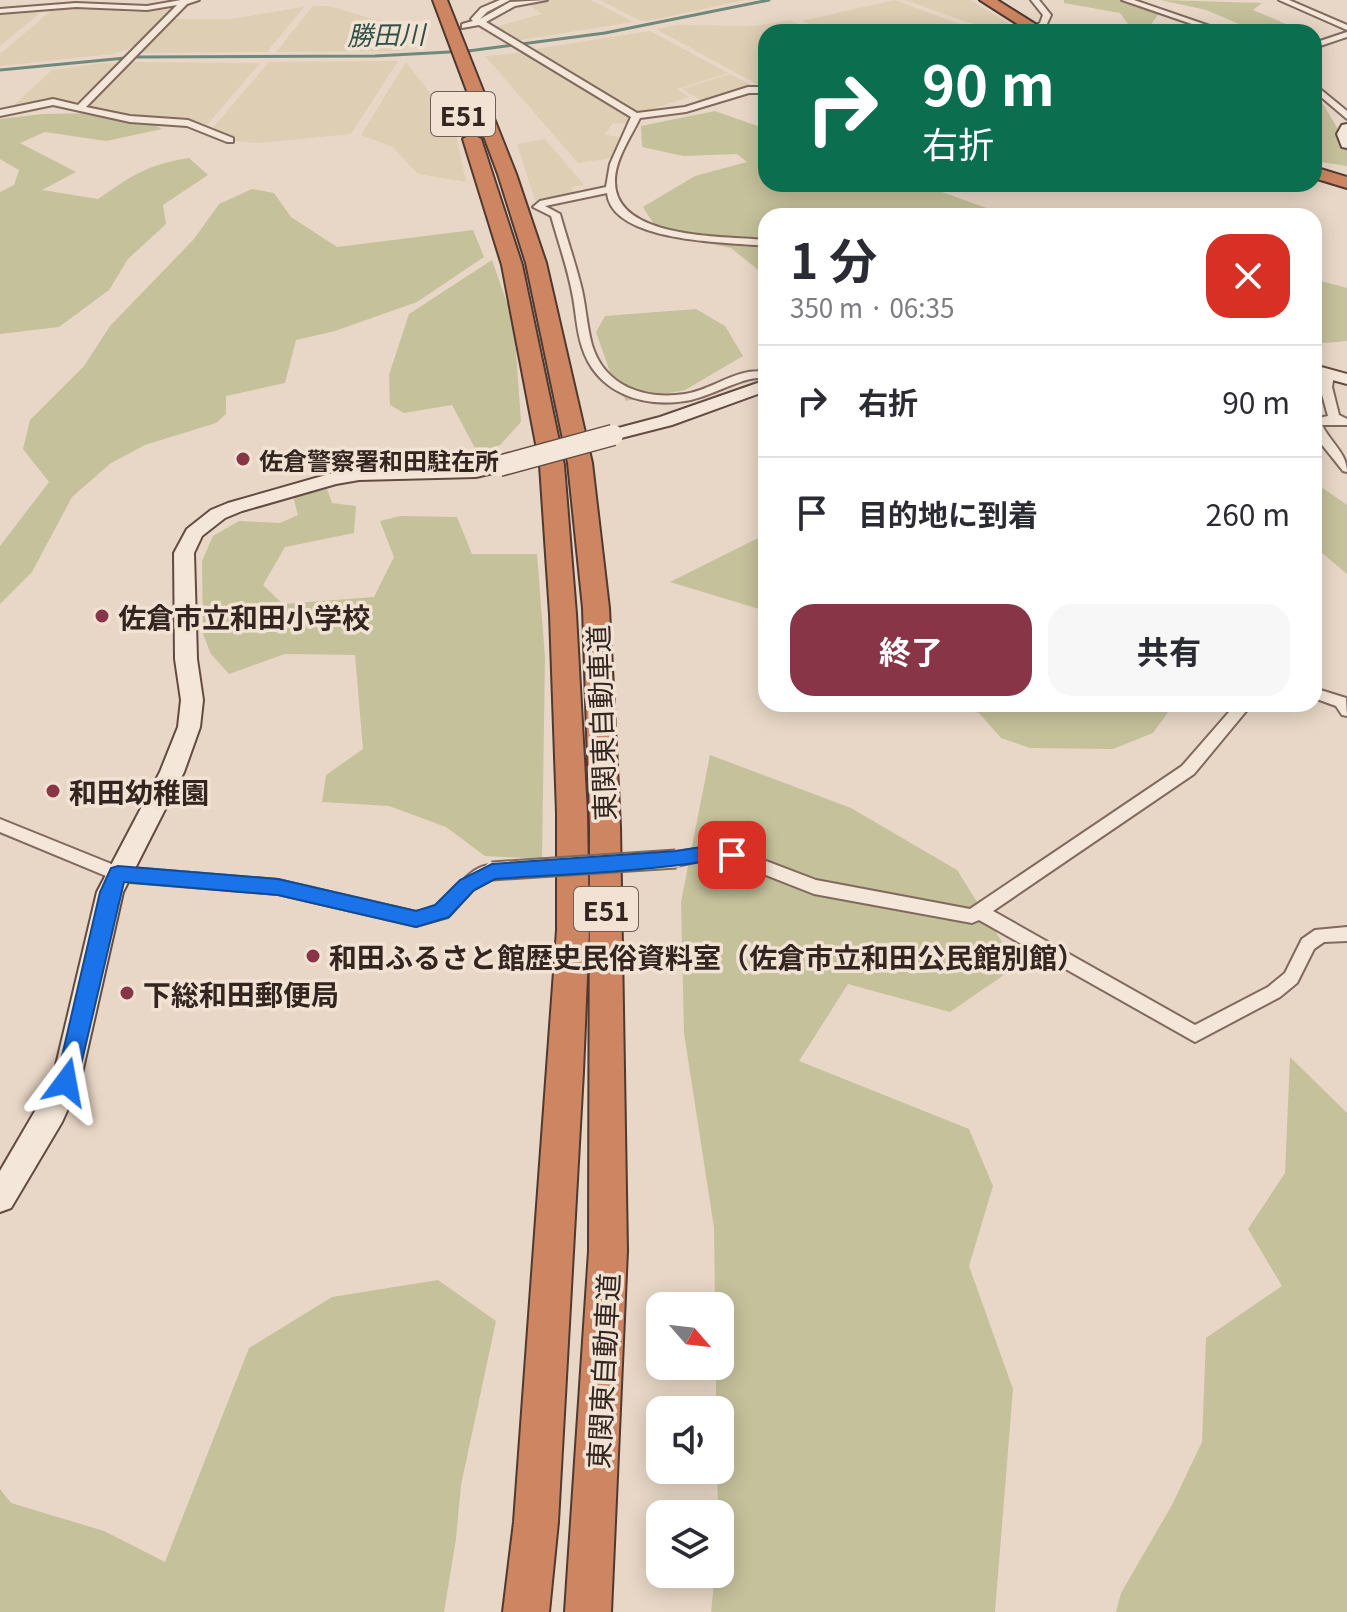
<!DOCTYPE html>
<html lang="ja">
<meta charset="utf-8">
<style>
:root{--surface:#fff;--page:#f7f7f7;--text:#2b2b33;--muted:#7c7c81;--line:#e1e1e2;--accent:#883548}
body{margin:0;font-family:Georgia,"Noto Sans JP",serif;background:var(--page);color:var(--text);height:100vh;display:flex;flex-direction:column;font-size:30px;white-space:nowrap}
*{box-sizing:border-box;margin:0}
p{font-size:26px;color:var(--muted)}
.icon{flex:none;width:44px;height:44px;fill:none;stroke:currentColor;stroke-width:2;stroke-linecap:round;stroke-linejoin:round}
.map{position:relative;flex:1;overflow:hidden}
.sheet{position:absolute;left:758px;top:208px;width:564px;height:504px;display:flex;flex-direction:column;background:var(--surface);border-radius:24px;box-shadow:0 4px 20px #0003}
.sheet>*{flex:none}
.hud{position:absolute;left:758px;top:24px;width:564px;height:168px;border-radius:24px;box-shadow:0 4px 20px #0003;background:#0b6e4f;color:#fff;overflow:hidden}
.needle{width:52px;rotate:118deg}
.buttons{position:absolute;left:646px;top:1292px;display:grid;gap:16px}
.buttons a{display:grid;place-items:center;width:88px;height:88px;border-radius:16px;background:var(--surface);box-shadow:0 4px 20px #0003;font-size:40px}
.pin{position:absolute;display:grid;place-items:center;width:68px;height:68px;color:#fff;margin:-34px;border-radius:16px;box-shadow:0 4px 12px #0006}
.me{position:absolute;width:88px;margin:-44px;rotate:13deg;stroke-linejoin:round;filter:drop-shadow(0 0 6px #0008)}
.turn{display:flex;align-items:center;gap:28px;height:168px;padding:0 32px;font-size:36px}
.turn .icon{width:104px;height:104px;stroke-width:2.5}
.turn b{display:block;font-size:56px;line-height:68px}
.round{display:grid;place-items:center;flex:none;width:84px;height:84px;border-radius:24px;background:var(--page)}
.overview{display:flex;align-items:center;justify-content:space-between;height:136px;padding:0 32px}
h1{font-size:48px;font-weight:700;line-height:60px}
.cta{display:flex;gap:16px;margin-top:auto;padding:16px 32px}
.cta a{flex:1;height:92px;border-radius:24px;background:var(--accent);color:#fff;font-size:32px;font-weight:700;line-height:92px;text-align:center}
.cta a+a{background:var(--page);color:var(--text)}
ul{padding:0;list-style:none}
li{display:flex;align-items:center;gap:24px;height:112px;padding:0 32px;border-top:2px solid var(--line)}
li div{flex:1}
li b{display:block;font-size:30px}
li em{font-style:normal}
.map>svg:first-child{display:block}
</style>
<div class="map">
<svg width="1347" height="1612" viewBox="0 0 1347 1612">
<rect width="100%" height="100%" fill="#e8d7c6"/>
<g fill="#ddceb4">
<path d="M550 0H591L633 22 514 41 491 28 542 14 529 5Z"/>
<path d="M600 0H745L647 21 639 20Z"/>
<path d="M895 0 981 32H826L802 21Z"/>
<path d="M905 0H970L1013 26 996 32Z"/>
<path d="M313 6H329L372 19 419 26 404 51 276 52Z"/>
<path d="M64 7 131 12 172 9 137 44 128 49 112 54 0 66V54L52 10Z"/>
<path d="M304 7 267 52 139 53 173 19H231Z"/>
<path d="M30 11 40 13 0 46V14Z"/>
<path d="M791 20 815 32H766V89L656 29 677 25 753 26Z"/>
<path d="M650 31 728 73 677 89 689 97 637 114 529 50Z"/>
<path d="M517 53 525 54 630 117 626 124 613 123 604 135 619 137 611 158 578 163 485 56Z"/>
<path d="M398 61 351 134 260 143 236 141 212 129 269 62Z"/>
<path d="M131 62 260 63 207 125 191 120H129L85 111Z"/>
<path d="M406 62 454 124 466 182 418 174 393 147 361 135Z"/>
<path d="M102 63 119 64 79 105 48 100 12 107 52 70Z"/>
<path d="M730 74 757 88 704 102 682 89Z"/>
<path d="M545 139 584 185 572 187 574 193 535 200 517 144Z"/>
</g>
<g fill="#c5c19b">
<path d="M1064 0H1133L1161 11 1146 31 1148 32H1134L1120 13 1064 3Z"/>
<path d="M1161 0 1262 3 1253 10 1305 32H1258L1206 10Z"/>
<path d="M1314 95 1318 96 1347 144V166L1314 161Z"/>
<path d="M715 111 766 129V184H934L928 187 992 210 1027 216H766V273H762L731 248 660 234 643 207 695 176 747 162 737 154 683 156 642 147 641 126Z"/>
<path d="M98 113 147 121 162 129 106 141 45 132 20 143 76 172 42 190 98 199C133 175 146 165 189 158L208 175 163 205 166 224 128 259 109 290 59 327 0 334V192L14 185 19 170 0 159V119L43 114Z"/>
<path d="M252 189 274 193 291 217 337 247 473 230 484 257 417 302 335 331 296 340 285 383 226 396V414L216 423 145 445 111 463 72 497 32 572 0 604V546L49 482 23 449 30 420 84 366 110 326 194 239 219 204Z"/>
<path d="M492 260 514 323 521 422 500 445 477 452 452 405 404 413 390 405 389 375 409 314Z"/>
<path d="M1314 279 1347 288V341L1314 344Z"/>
<path d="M696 309 725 326 743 356 685 390 626 401 611 375 596 332 605 316Z"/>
<path d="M1314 482 1347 505V574L1314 546Z"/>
<path d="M327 489 332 503 356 506 354 533 285 547 263 585 283 604 374 597 394 557 380 521 400 516 457 517 472 554H537L545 657 542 859 485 856 446 827 389 806 322 802 326 775 363 749 355 655 285 654 229 674 211 654 203 634 202 561 213 536 239 521 280 523 298 515 293 497Z"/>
<path d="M766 534V611L670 582Z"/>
<path d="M908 704H1174L1153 733 1113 749 1030 748 1001 738 979 713 940 704Z"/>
<path d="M710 755 851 808 957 870 1017 966 950 1012 848 984 799 1061 969 1129 993 1186 969 1266 1013 1389 995 1612H711L715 1574H720L717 1470H720V1410H716V1366H720V1306H715L714 1228 684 1033 681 902Z"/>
<path d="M1290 1057 1347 1113V1612H1116L1121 1593 1172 1505 1202 1442 1206 1338 1282 1286 1248 1229 1285 1173Z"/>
<path d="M438 1280 496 1321 461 1485 456 1539 444 1612H0V1489L11 1503 104 1531 165 1562 249 1348 332 1297Z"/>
</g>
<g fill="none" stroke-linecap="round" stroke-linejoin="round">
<path stroke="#6f897d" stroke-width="3" d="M0 70 136 57 375 56 468 51 605 33 769 0"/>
<defs>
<g id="street">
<path d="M181 0H199L187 4 86 107 130 116 188 120 233 138V142H227L187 126 130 122 53 105 0 116V110L53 99 78 105 177 5 147 10 76 7 0 13V9L76 3 147 6Z"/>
<path d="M500 0H510L487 12 480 19 510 2 547 0 515 6 486 22 637 113 685 107 748 87H766V93H749L686 112 640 118C631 137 615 159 615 181 614 240 725 236 766 240V246C728 242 612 243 607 193L545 206 560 214C567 239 576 265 582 290 586 308 587 327 592 345 605 387 645 400 685 394 713 390 737 367 766 372V378C743 375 712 397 685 401 641 408 596 392 582 347 576 329 576 310 572 292 567 266 558 241 551 216L533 207 540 201 606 187 610 164 631 117 479 25 462 28V24L473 21 471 19 481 8Z"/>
<path d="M1031 0H1039L1051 15 1046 26 1035 30 1031 28 1040 23 1043 15Z"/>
<path d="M1122 0H1134L1227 32H1215Z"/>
<path d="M1279 0H1289L1347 25V30Z"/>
<path d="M1101 30H1127L1131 32H1097Z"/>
<path d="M1347 32V37L1314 48V43Z"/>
<path d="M1314 84 1347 111V119L1314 91Z"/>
<path d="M1328 372 1334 375 1332 387 1339 415 1347 419V425H1322C1330 442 1347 453 1347 472L1343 471 1315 436 1314 419 1328 416 1320 387 1322 375Z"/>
<path d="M1314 688 1346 698 1347 716 1342 715 1336 706 1314 698Z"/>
<path d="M1236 704H1252L1194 774 993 911 1195 1025 1268 987 1285 973 1302 939 1315 930 1347 927V941L1324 942 1314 949 1297 983 1280 997 1195 1042 979 920 972 923 814 894 730 861 715 858 676 866 670 864 668 859 670 854 676 852 715 846 732 848 816 880 970 909 1182 766Z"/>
<path d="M0 819 119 867 278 880 416 912C422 910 430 910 435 907 453 898 471 858 498 866L500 871 498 876 473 890 448 917 416 926 278 894 118 881 0 832Z"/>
</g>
<g id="secondary">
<path d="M1347 124V148L1342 147 1337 134 1342 125Z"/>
<path d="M1314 365 1347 374V384L1314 375Z"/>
<path d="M766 380V391L672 425 613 440 604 435 607 431 660 417Z"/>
<path d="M499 460 506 462 508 466 506 470 476 477 359 480 336 484 242 511 225 518 202 536 194 553 197 659 203 700 200 727 184 772 123 892 80 1082 62 1122 11 1208 0 1212V1171L52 1082 97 892 160 772 178 727 181 700 175 659 174 553 187 529 211 510 228 503 333 473 359 468 476 465Z"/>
</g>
<g id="highway">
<path d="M433 0H447L516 174 546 263 592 463 609 608 620 827 627 1251 611 1612H565L589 1251 590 827 583 608 568 463 526 263 498 174Z"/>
<path d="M980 0H997L1048 32H1030Z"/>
<path d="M472 134 481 139 522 265 564 465 576 614 587 813 589 930 583 1072 558 1522 549 1612H503L514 1522 557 930V813L550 614 540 465 502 265 463 139Z"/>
<path d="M1314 167 1347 177V188L1314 178Z"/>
</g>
</defs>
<use href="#street" stroke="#81695e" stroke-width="4"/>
<use href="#secondary" stroke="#634b41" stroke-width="4"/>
<use href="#highway" stroke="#4f3931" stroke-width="4"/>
<use href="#street" fill="#f4e6d8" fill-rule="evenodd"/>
<use href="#secondary" fill="#f4e6d8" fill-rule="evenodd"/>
<use href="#highway" fill="#cd8661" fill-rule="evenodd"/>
<defs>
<path id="street-bridge" d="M492 871 676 859"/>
<path id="secondary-bridge-far1" d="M609 436 613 435"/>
<path id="secondary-bridge" d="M499 466 613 435"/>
</defs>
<use href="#street-bridge" stroke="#81695e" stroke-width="21" stroke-linecap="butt"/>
<use href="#secondary-bridge-far1" stroke="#634b41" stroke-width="19" stroke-linecap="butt"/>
<use href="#secondary-bridge" stroke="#634b41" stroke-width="23" stroke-linecap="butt"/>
<use href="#street-bridge" stroke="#f4e6d8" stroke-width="17"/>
<use href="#secondary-bridge-far1" stroke="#f4e6d8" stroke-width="16"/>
<use href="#secondary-bridge" stroke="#f4e6d8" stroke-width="20"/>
</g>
<path fill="#1a73e8" stroke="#114b97" stroke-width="2" d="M715 845 738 850 741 855 738 860C728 864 718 859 708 861 638 872 566 874 495 879L474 890 449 917 416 927 278 895 124 882 77 1082 74 1089 66 1092 59 1089 56 1082 100 892 111 868 118 866 278 879 416 911 435 905 460 880 492 864 676 851Z"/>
<g fill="#883548" stroke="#f1e2d4" stroke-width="3">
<circle cx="243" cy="459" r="8"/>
<circle cx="102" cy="616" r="8"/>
<circle cx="53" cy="791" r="8"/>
<circle cx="313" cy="956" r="8"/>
<circle cx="127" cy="993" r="8"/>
</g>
<g text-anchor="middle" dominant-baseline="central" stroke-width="7" stroke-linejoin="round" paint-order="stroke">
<g font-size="24" font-weight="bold" fill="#332520" stroke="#f1e2d4" text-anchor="start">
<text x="259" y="459">佐倉警察署和田駐在所</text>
</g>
<g font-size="26" font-style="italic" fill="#315148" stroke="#f1e2d4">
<text transform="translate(386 33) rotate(-1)">勝田川</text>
</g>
<g fill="#f1e2d4" stroke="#6c5e56" stroke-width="2">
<rect x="431" y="92" width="64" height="44" rx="6"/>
<rect x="574" y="887" width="64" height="44" rx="6"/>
</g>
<g font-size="26" font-weight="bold" fill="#332520">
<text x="463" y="114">E51</text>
<text x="606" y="909">E51</text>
</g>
<g font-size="28" font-weight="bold" fill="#332520" stroke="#f1e2d4" text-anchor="start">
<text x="118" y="616">佐倉市立和田小学校</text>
<text x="69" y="791">和田幼稚園</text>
<text x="329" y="956">和田ふるさと館歴史民俗資料室（佐倉市立和田公民館別館）</text>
<text x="143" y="993">下総和田郵便局</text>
</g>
<g font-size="28" fill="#332520" stroke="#f1e2d4">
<text transform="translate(600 723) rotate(-92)">東関東自動車道</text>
<text transform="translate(602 1371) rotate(-87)">東関東自動車道</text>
</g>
</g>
</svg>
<div class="buttons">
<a><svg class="needle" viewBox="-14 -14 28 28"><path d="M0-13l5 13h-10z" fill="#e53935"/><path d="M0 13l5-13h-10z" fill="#7c7c81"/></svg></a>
<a><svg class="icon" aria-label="sound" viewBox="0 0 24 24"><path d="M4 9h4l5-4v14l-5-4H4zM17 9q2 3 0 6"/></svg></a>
<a><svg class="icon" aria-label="layers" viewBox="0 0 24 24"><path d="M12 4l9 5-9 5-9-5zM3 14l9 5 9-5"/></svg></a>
</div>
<div class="pin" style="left:732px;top:855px;background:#d93025"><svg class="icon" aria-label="arrive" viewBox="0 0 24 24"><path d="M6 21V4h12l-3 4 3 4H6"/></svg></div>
<svg class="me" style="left:66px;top:1082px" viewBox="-20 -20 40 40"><path d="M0-17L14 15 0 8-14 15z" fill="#1a73e8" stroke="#fff" stroke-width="4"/></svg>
<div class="hud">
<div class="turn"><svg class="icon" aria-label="right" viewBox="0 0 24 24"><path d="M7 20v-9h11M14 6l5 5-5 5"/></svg><div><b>90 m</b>右折</div></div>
</div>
<section class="sheet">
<div class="overview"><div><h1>1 分</h1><p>350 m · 06:35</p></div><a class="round" style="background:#d93025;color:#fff"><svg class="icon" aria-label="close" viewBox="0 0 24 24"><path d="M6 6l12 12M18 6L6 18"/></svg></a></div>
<ul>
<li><svg class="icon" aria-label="right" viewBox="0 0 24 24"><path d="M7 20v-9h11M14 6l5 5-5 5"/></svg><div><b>右折</b></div><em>90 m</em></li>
<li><svg class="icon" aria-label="arrive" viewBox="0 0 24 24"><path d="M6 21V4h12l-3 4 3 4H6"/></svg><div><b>目的地に到着</b></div><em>260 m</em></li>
</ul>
<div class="cta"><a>終了</a><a>共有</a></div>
</section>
</div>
